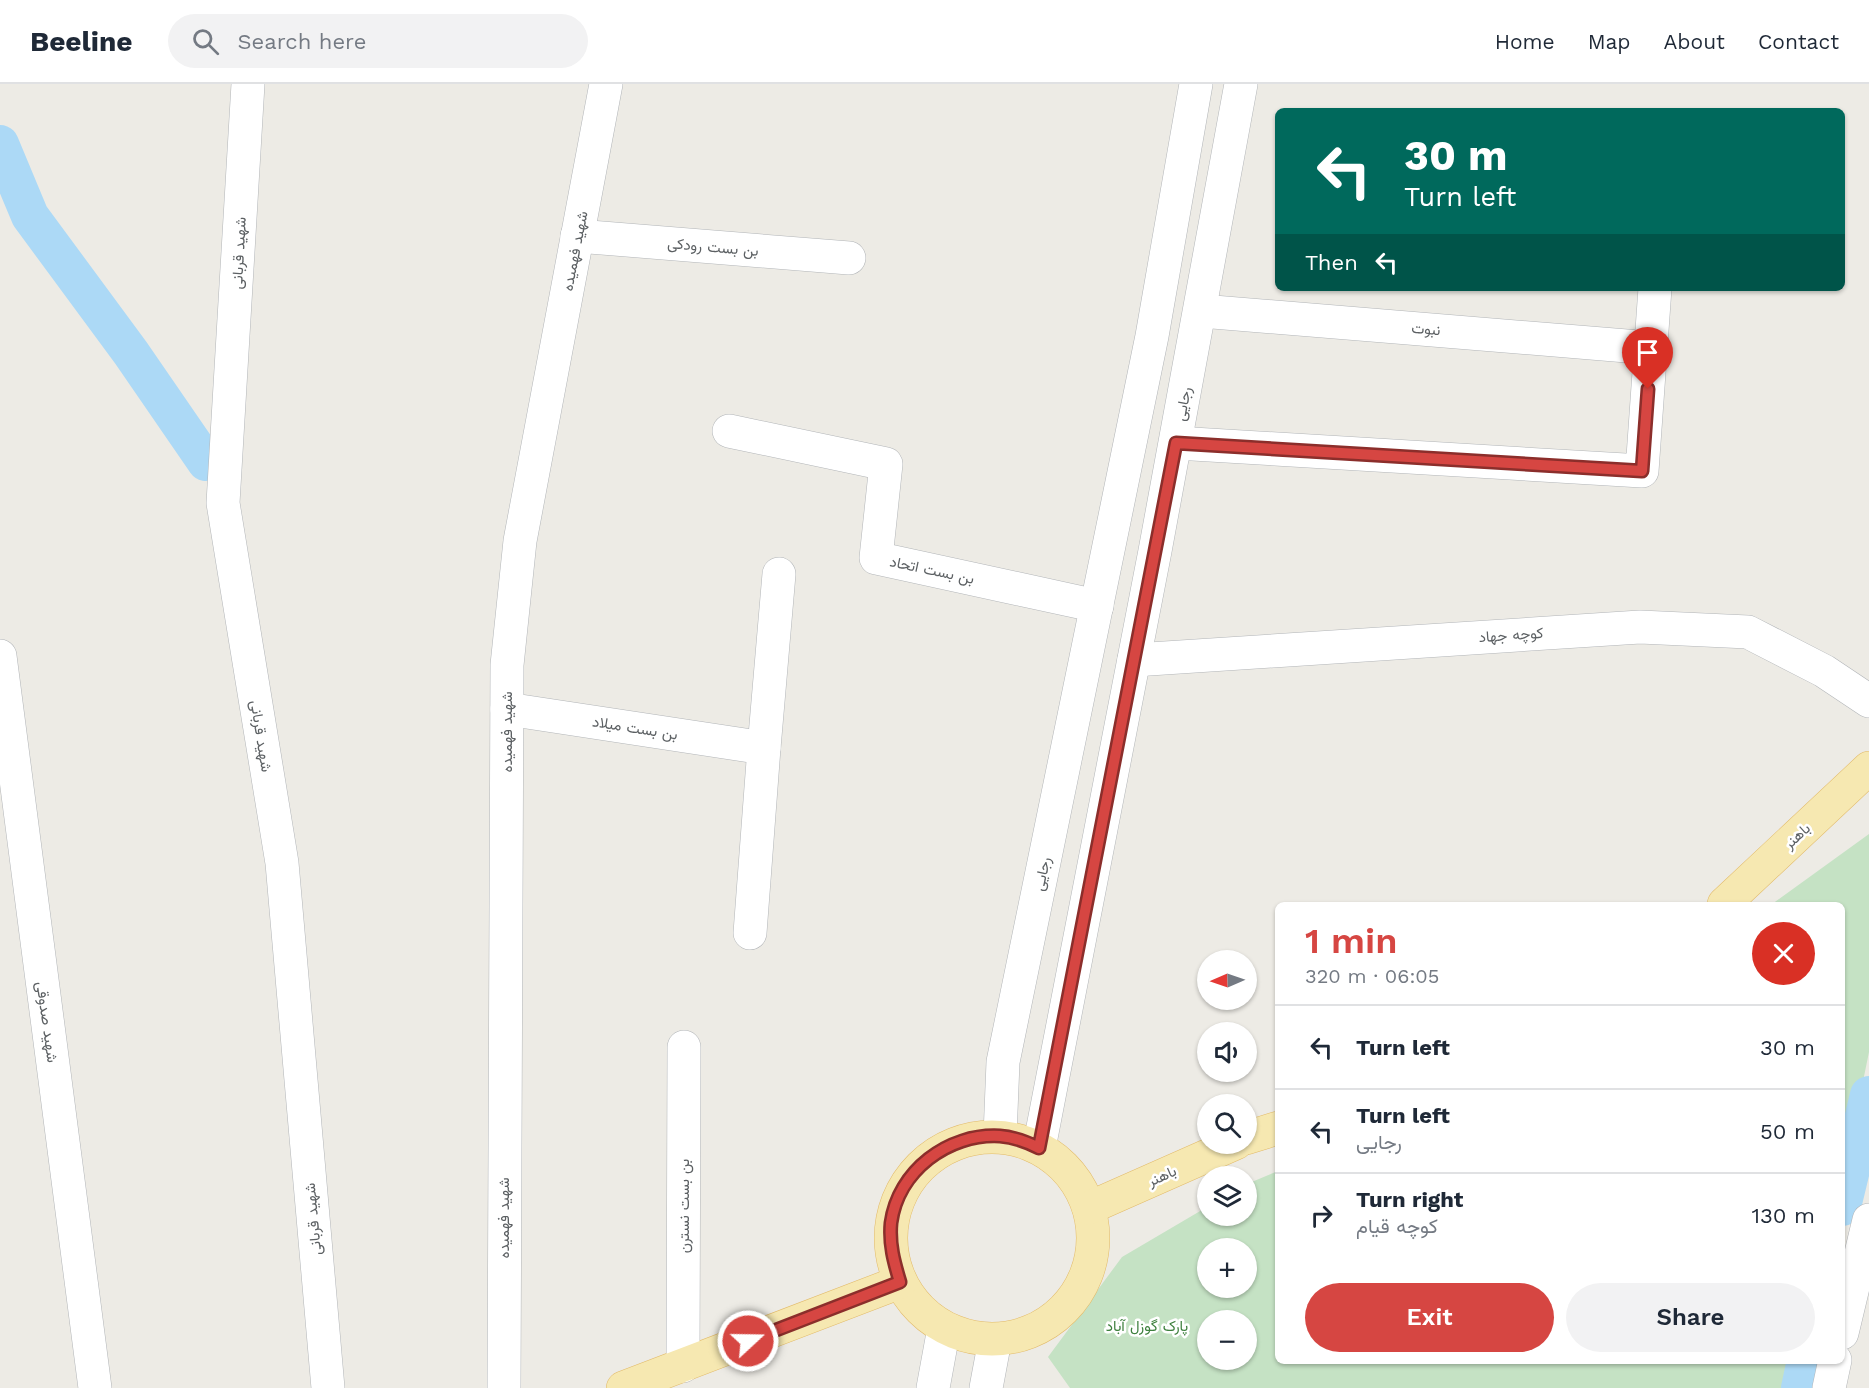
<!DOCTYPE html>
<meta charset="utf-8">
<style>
:root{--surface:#fff;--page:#f2f2f3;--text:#1f2937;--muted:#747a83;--line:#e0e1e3;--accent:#d64642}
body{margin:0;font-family:"Work Sans",Vazirmatn,sans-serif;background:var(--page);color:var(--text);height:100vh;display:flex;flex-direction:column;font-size:22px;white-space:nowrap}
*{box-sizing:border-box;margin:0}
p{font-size:20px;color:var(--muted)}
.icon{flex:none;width:33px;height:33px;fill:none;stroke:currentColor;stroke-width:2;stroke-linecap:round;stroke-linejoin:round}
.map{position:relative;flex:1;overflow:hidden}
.side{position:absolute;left:1275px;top:818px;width:570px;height:462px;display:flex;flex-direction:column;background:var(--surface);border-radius:9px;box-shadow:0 2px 4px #0004}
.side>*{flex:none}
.guide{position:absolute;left:1275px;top:24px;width:570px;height:183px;border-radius:9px;box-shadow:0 2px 4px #0004;background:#00695c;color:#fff;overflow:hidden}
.needle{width:39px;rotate:268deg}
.tools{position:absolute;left:1197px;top:866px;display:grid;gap:12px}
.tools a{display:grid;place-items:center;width:60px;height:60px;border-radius:50%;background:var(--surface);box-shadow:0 2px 4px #0004;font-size:30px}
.pin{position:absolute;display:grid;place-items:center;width:51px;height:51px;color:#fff;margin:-62px -26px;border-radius:50% 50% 50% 0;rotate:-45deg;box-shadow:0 0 6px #0007}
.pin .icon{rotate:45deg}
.me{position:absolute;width:66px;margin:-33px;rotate:69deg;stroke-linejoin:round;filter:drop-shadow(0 0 4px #0008)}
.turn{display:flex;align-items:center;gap:21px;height:126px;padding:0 30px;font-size:27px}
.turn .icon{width:78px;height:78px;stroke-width:2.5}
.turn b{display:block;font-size:42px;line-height:51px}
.then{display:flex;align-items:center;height:57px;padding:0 30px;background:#0003;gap:12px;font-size:22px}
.round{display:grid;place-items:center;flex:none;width:63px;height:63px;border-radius:32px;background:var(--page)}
.head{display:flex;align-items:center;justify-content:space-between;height:102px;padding:0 30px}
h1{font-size:36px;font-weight:600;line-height:45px;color:var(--accent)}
.primary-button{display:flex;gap:12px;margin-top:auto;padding:12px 30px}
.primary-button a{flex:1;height:69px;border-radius:36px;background:var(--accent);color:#fff;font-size:24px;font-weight:600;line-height:69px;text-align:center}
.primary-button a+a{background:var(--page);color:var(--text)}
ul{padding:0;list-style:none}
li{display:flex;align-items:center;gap:18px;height:84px;padding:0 30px;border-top:2px solid var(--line)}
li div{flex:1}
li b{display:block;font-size:22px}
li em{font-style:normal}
header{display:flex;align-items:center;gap:36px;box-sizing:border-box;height:84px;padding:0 30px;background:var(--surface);border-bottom:2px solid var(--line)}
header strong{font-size:28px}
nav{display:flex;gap:33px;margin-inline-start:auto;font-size:21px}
.search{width:420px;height:54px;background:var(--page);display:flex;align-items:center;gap:15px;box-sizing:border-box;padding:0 21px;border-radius:33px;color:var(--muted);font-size:22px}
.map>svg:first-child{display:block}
</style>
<header>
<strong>Beeline</strong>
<div class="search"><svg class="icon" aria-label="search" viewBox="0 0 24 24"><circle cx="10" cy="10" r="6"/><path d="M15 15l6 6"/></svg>Search here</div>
<nav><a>Home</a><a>Map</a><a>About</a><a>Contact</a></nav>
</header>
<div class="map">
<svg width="1869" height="1304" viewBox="0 0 1869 1304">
<rect width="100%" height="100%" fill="#edebe5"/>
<g fill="#c5e2c4" fill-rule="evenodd">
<path d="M1869 750V968L1842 1100V820H1772Z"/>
<path d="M1278 1087V1276L1806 1277 1800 1304H1070L1048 1273 1122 1173 1207 1123 1208 1131H1246L1247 1100ZM1208 1164H1246V1203H1208ZM1208 1236H1246V1275H1208Z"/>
</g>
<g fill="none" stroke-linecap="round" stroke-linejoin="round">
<g stroke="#acd9f6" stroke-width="38">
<path d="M0 60 30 132 131 269 206 378"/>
<path d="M1842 1123 1869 1011"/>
<path d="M1800 1304 1806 1276"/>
</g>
<defs>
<g id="minor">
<path d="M248 0 223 419 282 779 328 1304"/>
<path d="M577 152 849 174"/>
<path d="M1201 227 1651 264"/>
<path d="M729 347 886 380 876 474 1097 522"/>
<path d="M1176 359 1642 387 1655 204"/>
<path d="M0 572 95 1304"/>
<path d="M1134 576 1640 543 1748 548 1824 587 1869 617"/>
<path d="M507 625 764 664 779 490"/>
<path d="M750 849 764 664"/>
<path d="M1000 1052 1003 978 1152 252 1196 0"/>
<path d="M1039 1064 1155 467 1241 0"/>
<path d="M1842 1249 1869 1136"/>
<path d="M683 1282 684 963"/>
<path d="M504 1304 507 581 520 457 606 0"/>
<path d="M933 1304 944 1244"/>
<path d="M986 1304 995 1256"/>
<path d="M1829 1304 1835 1276"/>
</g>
<g id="major">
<path d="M1724 820 1869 684"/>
<circle cx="992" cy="1154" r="101"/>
<path d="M1246 1054 1278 1044"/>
<path d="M1089 1124 1236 1059"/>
<path d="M623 1304 900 1198"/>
</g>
</defs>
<use href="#minor" stroke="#b2b5b8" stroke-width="34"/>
<use href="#major" stroke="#e2ba69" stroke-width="34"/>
<use href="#minor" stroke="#fff" stroke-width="33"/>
<use href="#major" stroke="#f6e8b1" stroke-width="33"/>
</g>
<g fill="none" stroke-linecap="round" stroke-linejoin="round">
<defs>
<path id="route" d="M748 1257 900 1198C894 1178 889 1160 891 1139 898 1087 948 1049 1000 1052 1013 1053 1027 1058 1039 1064L1176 359 1642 387 1648 305"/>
</defs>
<use href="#route" stroke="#8b2e2b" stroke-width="15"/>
<use href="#route" stroke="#d64642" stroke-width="10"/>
</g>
<g text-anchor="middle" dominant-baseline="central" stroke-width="5" stroke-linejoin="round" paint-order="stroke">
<g font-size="15" fill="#5c6063" stroke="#fff">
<text transform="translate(713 163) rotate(5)">بن بست رودکی</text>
<text transform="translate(575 167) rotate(-79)">شهید فهمیده</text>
<text transform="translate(239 169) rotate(-87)">شهید قربانی</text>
<text transform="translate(1426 245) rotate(5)">نبوت</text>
<text transform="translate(1183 320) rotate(-79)">رجایی</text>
<text transform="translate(932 486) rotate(12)">بن بست اتحاد</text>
<text transform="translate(1511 551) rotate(-4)">کوچه جهاد</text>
<text transform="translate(635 644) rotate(9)">بن بست میلاد</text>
<text transform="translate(507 648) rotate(-90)">شهید فهمیده</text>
<text transform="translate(261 652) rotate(81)">شهید قربانی</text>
<text transform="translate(1797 752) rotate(-43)">باهنر</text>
<text transform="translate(1042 790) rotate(-78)">رجایی</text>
<text transform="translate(47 938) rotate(82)">شهید صدوقی</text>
<text transform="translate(1162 1092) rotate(-24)">باهنر</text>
<text transform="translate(684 1122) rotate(-90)">بن بست نسترن</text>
<text transform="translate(504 1134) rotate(-90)">شهید فهمیده</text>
<text transform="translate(313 1135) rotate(-95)">شهید قربانی</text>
</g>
<g font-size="15" fill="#3e803e" stroke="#fff">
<text x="1147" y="1242">پارک گوزل آباد</text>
</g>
</g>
</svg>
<div class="tools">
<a><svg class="needle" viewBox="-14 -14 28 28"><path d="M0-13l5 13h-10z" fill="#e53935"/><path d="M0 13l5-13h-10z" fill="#747a83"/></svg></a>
<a><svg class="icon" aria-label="sound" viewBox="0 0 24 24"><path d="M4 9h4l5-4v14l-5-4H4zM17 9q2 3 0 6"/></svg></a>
<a><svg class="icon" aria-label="search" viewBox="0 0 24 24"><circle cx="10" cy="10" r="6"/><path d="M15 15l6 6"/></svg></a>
<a><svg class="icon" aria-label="layers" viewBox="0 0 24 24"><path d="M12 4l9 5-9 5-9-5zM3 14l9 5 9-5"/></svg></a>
<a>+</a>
<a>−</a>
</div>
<div class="pin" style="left:1648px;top:305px;background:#d93025"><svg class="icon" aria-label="arrive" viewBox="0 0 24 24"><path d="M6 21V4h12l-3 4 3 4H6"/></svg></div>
<svg class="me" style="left:748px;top:1257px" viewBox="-20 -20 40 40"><circle r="17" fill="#d64642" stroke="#fff" stroke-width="3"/><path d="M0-11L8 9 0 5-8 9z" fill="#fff"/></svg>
<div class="guide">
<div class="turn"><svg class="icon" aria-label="left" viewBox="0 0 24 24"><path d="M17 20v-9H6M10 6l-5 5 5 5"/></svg><div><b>30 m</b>Turn left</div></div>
<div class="then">Then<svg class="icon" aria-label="left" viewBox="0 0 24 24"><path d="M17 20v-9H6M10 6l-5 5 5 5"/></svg></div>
</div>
<section class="side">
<div class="head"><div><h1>1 min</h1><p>320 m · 06:05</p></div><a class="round" style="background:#d93025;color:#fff"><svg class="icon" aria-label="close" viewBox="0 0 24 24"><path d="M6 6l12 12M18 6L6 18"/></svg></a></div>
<ul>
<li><svg class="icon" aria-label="left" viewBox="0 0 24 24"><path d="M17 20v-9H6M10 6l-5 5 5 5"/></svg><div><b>Turn left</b></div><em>30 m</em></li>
<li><svg class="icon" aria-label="left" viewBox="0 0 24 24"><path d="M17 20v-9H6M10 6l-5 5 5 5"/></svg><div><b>Turn left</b><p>رجایی</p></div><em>50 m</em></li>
<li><svg class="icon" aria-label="right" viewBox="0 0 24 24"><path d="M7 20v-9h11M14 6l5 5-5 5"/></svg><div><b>Turn right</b><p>کوچه قیام</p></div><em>130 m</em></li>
</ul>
<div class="primary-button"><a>Exit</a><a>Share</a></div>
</section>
</div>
